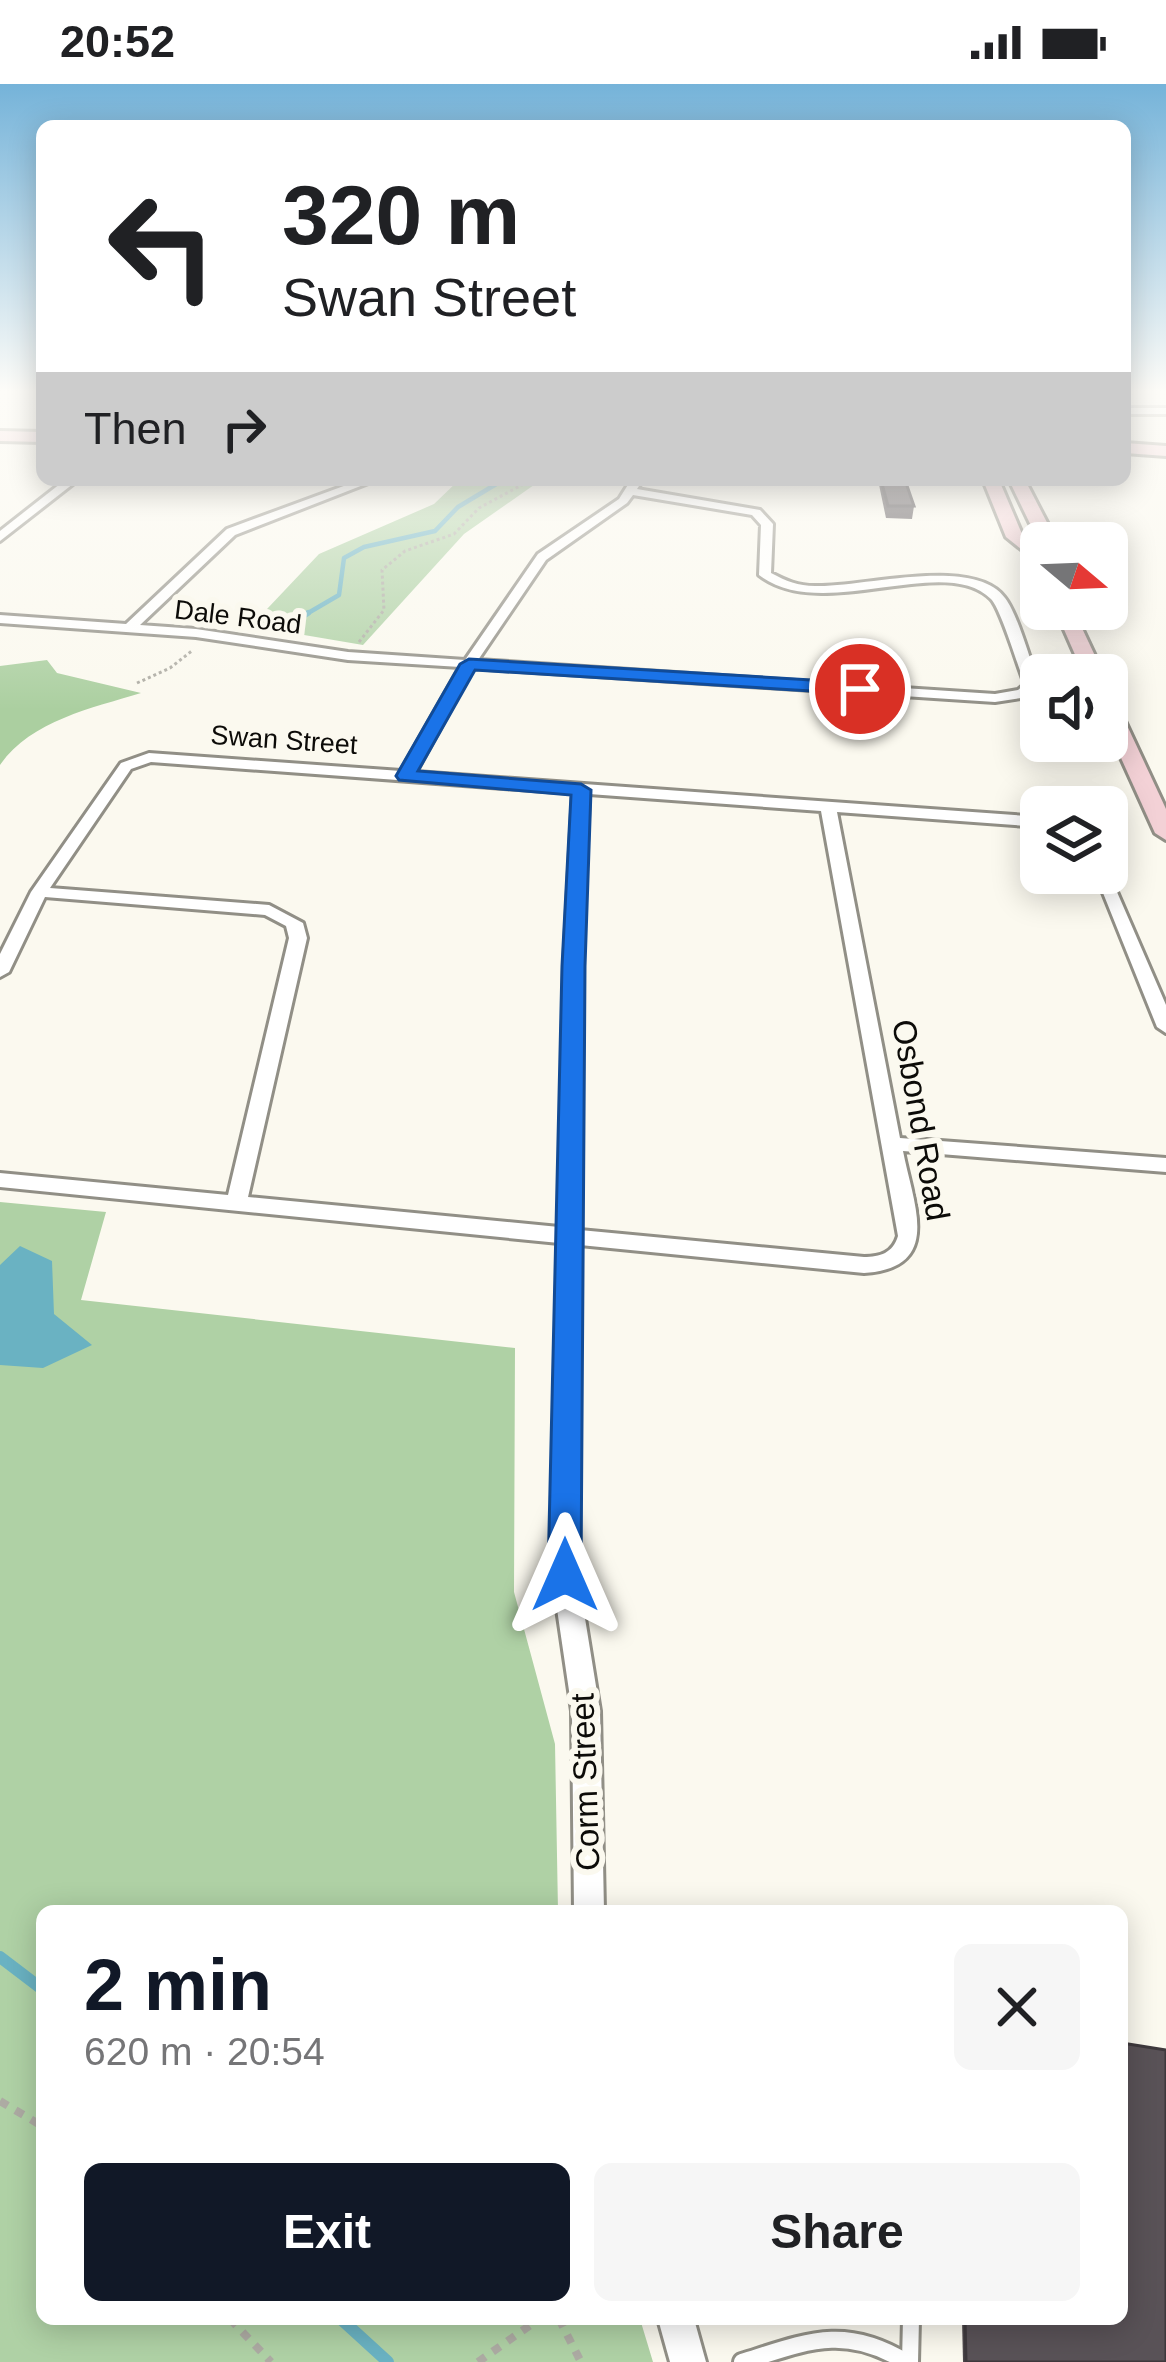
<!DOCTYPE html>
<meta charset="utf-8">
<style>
:root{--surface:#fff;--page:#f6f6f6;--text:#202124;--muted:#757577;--accent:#111827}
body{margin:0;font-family:Helvetica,sans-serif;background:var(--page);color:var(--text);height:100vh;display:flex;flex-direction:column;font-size:45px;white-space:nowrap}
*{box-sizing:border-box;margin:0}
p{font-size:39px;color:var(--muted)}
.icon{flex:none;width:66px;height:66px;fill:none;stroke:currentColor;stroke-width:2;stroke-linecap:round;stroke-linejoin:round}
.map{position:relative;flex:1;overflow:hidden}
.drawer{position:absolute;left:36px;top:1821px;width:1092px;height:420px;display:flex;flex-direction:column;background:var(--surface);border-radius:18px;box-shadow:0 6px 30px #0003}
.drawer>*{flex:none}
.top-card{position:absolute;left:36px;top:36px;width:1095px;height:366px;border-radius:18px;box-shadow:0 6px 30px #0003;background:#fff;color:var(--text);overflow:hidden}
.needle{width:78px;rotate:109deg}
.buttons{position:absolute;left:1020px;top:438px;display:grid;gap:24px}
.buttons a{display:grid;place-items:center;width:108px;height:108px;border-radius:18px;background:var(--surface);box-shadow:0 6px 30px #0003;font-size:60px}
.pin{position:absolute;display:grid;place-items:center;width:102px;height:102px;color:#fff;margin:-51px;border:6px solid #fff;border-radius:50%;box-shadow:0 3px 12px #0007}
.me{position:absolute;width:132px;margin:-66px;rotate:0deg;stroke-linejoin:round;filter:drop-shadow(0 0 9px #0008)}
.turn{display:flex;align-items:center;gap:42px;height:252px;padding:0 48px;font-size:54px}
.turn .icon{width:156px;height:156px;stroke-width:2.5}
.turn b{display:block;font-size:84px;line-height:102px}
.then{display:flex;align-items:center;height:114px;padding:0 48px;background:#0003;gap:24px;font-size:45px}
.round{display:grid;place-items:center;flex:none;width:126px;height:126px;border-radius:18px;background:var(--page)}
.summary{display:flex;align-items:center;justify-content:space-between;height:204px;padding:0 48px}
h1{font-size:72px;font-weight:800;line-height:90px;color:var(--accent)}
.action{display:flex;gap:24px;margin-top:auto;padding:24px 48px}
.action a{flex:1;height:138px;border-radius:18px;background:var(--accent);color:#fff;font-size:48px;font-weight:800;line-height:138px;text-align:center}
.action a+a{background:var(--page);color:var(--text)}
.status{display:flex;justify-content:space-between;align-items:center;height:84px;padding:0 60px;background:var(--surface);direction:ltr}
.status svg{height:33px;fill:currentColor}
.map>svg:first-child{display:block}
</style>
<div class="status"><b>20:52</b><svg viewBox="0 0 49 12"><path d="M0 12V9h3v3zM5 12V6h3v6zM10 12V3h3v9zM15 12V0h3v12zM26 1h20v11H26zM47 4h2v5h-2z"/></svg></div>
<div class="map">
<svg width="1166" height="2278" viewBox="0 0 1166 2278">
<rect width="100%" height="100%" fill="#fbf9ef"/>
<g fill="#afd1a5">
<path d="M459 396H541L464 450 363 561 251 542 319 470 434 420Z"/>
<path d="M0 1118 106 1128 81 1216 515 1264 514 1508 555 1660 558 1827H42V2235H640L653 2278H0Z"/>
</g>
<path fill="#abcfa0" d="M47 576 57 589 141 609C92 624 30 637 0 681V582Z"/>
<path fill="#6ab2c2" d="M20 1162 52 1177 54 1230 92 1261 43 1284 0 1281V1181Z"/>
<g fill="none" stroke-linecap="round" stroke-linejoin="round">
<path stroke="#6ab2c2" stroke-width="4.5" d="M303 532 339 511 344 474 364 463 435 447 458 423 503 396"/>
<path stroke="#6ab2c2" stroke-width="6" d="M295 537 308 529"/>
<g stroke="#6ab2c2" stroke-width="12">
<path d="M0 1873 42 1905"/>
<path d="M341 2235 388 2278"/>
</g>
<defs>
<g id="lane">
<path d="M742 2278C806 2258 844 2240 906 2278"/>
<path d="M910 2278 911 2235"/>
</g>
<g id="street">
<rect x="1125" y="324" width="41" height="6"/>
<path d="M65 396H78L0 457V447Z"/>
<path d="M360 396H376L235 451 140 541 196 545 348 568 465 576 538 470 619 415 631 396H643L637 405 760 426 773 440 771 489C786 497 798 502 815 502 861 504 974 471 1005 514 1018 531 1031 579 1039 601L1027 613 995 618 473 584 416 688 1041 733V743L837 728 900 1054 1166 1074V1088L903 1067C913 1120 944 1184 864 1189L580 1161 578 1491 600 1627 604 1827H574L572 1627 552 1491 559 1159 0 1103V1089L228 1111 289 854 286 842 265 831 45 813 9 888 0 893V870L31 808 121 679 149 669 401 687 460 583 348 576 196 553 0 539V531L126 540 227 445ZM633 411 752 431 761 441 759 491C822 540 944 468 991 515 1001 525 1018 583 1025 600L1018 606 995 610 478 576 546 476 627 419ZM151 678 573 709 564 882 559 1143 248 1113 307 854 303 839 269 821 50 804 131 685ZM589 710 821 727 898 1152C893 1169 880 1173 864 1173L580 1146 582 882Z"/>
<path d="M1107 785 1166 921V949L1157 943 1095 789H1107Z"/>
<path d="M658 2235H694L706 2278H670Z"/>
</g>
<g id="secondary">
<path d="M0 347 42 348V358L0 357Z"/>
<path d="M1125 359 1166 362V372L1125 369Z"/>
<path d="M983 396H999L1022 450 1034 457 1036 452 1009 396H1025L1054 452 1050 459H1041V481L1006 453Z"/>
<path d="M1055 525H1073L1104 591H1084Z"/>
<path d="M1107 614 1117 620 1166 725V756L1155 749 1107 643Z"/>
</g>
</defs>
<use href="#lane" stroke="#918f86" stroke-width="22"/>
<use href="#street" stroke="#918f86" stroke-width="6"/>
<use href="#secondary" stroke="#918f86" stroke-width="6"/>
<g stroke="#adaba3" stroke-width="3" stroke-dasharray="3 3" stroke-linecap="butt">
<path d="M359 558 384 526 382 486 405 467 454 450 479 424 531 396"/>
<path d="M137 599 170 584 193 566"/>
</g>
<g stroke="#adaba3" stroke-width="8" stroke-dasharray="9 9" stroke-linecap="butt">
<path d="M0 2017 42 2042"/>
<path d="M230 2235 271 2278"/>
<path d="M559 2235 581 2278"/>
<path d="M478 2278 539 2235"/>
</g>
<use href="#lane" stroke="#fff" stroke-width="16"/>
<use href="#street" fill="#fff" fill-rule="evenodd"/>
<use href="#secondary" fill="#f3d1d6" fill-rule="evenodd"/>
</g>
<g fill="#4d474b">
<path d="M878 396H905L914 422 912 435 886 434Z"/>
<path d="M962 2235H1122L1166 2278H963Z"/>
</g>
<g fill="#595257" stroke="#3e393d" stroke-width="3">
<path d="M881 396H905L914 422H888Z"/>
<path d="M1122 1959 1166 1966V2278H966L965 2235H1122Z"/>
</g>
<linearGradient id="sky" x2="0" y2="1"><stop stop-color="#75b3d9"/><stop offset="0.49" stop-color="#fdfcf8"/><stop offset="1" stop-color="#fdfcf8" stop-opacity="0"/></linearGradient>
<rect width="1166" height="626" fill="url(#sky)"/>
<path fill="#1a73e8" stroke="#114b97" stroke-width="3" d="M469 575 860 599 869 605 860 610 475 586 418 687 581 700 591 706 585 882 581 1491 576 1501 565 1505 553 1501 548 1491 562 882 571 711 399 696 396 692 460 580Z"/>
<g text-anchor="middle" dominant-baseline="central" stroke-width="12" stroke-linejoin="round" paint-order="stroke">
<g font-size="27" fill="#0c0b08" stroke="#fbf9ef">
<text transform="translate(238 533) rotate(7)">Dale Road</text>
<text transform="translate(284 656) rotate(4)">Swan Street</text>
</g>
<g font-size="33" fill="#0c0b08" stroke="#fbf9ef">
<text transform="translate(921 1036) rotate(80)">Osbond Road</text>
<text transform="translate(585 1698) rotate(-92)">Corm Street</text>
</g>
</g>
</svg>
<div class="buttons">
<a><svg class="needle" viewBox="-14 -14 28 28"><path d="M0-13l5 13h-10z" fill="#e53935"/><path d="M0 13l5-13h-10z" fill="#757577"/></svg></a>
<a><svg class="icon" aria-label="sound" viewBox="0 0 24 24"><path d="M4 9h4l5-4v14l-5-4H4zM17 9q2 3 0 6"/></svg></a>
<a><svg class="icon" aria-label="layers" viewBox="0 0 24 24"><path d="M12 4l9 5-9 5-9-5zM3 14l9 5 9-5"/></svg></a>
</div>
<div class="pin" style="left:860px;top:605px;background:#d93025"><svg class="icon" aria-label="arrive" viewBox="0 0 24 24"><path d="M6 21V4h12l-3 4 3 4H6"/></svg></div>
<svg class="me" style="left:565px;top:1491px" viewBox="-20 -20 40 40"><path d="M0-17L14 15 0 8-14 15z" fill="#1a73e8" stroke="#fff" stroke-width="4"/></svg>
<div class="top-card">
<div class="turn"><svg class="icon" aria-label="left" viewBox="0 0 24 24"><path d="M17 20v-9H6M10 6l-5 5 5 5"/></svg><div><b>320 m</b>Swan Street</div></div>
<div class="then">Then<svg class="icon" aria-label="right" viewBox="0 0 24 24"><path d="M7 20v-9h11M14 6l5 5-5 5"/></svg></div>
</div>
<section class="drawer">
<div class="summary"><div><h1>2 min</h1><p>620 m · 20:54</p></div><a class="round"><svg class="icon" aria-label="close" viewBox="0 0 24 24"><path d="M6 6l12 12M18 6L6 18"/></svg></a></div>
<div class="action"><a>Exit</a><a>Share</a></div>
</section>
</div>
